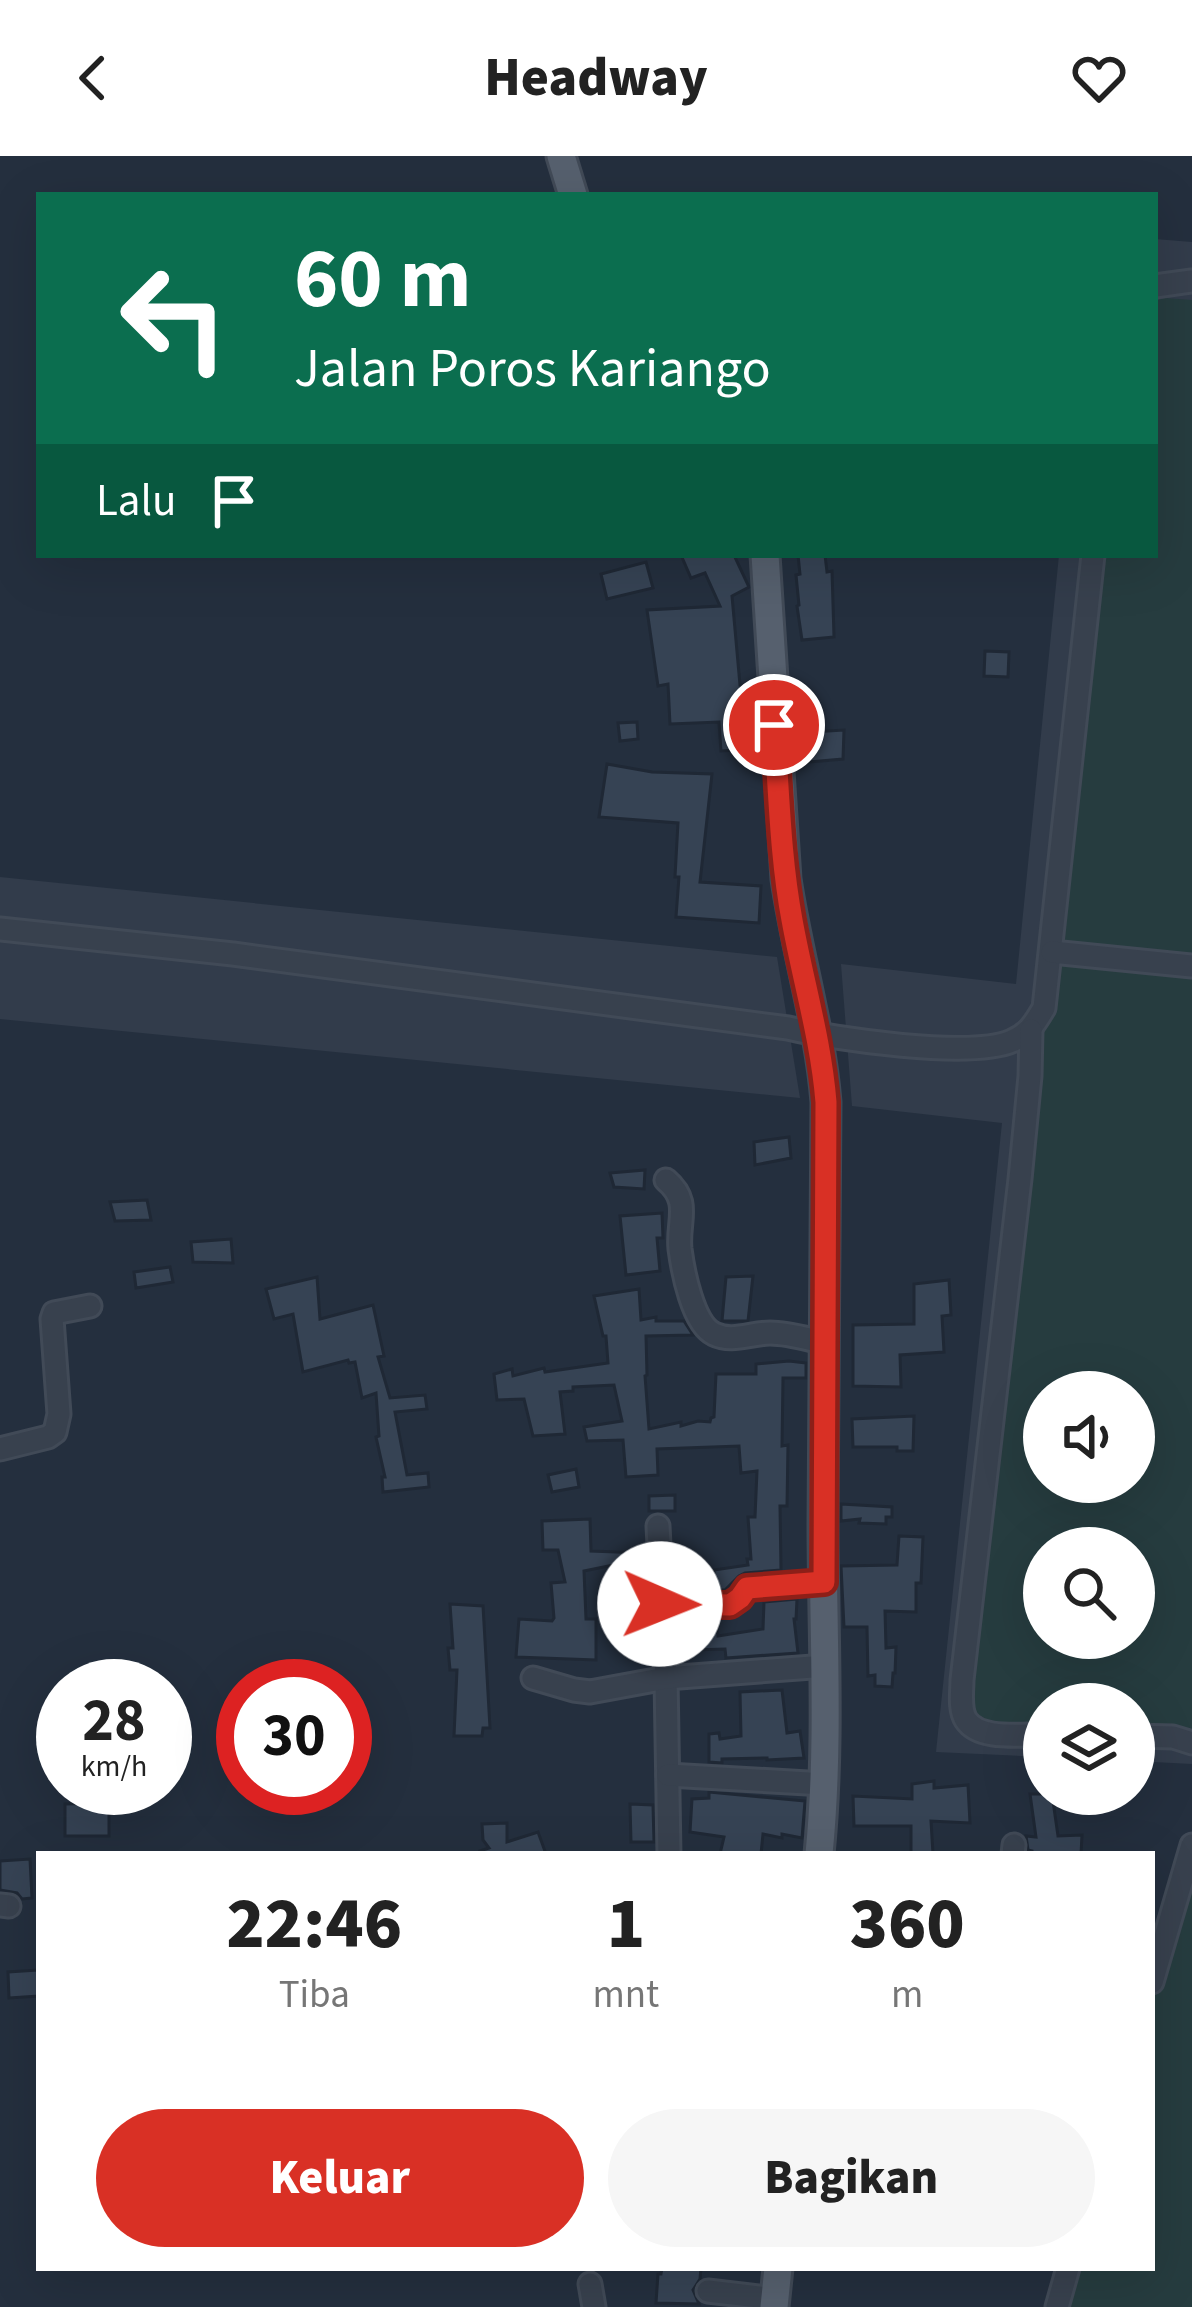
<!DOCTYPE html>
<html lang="id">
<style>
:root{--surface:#fff;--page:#f6f6f6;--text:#222;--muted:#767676;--accent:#d93025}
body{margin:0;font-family:"Source Sans 3",sans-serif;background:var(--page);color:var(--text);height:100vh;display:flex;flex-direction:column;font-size:45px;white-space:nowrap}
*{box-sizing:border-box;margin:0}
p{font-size:39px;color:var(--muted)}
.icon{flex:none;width:66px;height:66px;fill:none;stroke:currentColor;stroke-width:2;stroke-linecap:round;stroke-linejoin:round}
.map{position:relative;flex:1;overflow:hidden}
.sheet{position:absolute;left:36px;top:1695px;width:1119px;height:420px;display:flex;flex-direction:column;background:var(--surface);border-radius:0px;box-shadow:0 12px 48px #0002}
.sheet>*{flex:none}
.guide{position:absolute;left:36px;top:36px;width:1122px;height:366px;border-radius:0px;box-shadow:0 12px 48px #0002;background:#0b6e4f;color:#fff;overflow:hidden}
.tools{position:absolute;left:1023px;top:1215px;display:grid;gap:24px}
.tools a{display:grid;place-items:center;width:132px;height:132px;border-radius:50%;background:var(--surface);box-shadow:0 12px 48px #0002;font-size:60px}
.speed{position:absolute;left:36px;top:1503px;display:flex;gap:24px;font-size:60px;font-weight:700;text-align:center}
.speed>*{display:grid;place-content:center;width:156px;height:156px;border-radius:50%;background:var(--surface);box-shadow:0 12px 48px #0002;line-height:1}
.speed small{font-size:30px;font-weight:400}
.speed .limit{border:18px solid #d22;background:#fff;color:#111}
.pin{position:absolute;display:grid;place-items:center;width:102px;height:102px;color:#fff;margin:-51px;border:6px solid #fff;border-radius:50%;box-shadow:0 3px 12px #0007}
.me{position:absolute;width:132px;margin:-66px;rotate:91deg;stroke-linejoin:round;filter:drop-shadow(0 0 9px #0008)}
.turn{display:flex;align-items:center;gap:42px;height:252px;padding:0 60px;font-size:54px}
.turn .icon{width:156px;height:156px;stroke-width:2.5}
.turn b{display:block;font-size:84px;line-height:102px}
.then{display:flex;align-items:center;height:114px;padding:0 60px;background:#0003;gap:24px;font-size:45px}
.eta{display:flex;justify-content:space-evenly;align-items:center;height:204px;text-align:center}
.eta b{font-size:72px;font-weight:800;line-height:84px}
.action{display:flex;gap:24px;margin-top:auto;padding:24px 60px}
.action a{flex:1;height:138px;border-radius:72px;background:var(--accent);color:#fff;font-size:48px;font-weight:800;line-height:138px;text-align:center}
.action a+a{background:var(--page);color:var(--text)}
header{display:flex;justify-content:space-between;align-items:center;height:156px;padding:0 60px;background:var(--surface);font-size:54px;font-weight:800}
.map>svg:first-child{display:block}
</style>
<header><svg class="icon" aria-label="back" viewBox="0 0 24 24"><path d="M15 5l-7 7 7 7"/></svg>Headway<svg class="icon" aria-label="heart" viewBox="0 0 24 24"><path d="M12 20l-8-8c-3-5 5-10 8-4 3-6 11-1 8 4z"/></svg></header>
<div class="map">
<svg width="1192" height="2151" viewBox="0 0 1192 2151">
<rect width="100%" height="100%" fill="#242f3e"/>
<g fill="#323c4b" fill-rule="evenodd">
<path d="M1155 83 1192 86V1608L1134 1605V1548H1044V1601L936 1596 1002 967 852 950 841 808 1016 828 1059 399H1155ZM1044 1236H1134V1326H1044ZM1044 1392H1134V1482H1044Z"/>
<path d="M0 721 777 801 800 942 0 863Z"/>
</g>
<g fill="#263c3f" fill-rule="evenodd">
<path d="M1165 142 1192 144V1591L1134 1588V1548H1044V1583L965 1560 1098 399H1155V145ZM1044 1236H1134V1326H1044ZM1044 1392H1134V1482H1044Z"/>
<path d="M1192 1721V2151H1051L1064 2112H1152V1843Z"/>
</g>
<g fill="#364354" stroke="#1f2835" stroke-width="3">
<path d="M681 399H734L749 431 732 440 740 529H755L757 559 751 560 753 593 721 595 719 566 670 568 668 528 658 530 647 454 720 450 705 417 691 422Z"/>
<path d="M798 399H825L827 416 832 415 834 481 802 484 797 450 799 449 796 419 800 418Z"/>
<path d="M646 406 653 432 607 443 601 418Z"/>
<path d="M985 495 1009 496 1008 521 984 520Z"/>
<path d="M637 566 638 583 620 585 618 567Z"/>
<path d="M844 574 843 603 797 607 795 577Z"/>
<path d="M607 608 652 616 712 618 700 726 761 730 759 767 676 761 679 721H675L678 667 599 661Z"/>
<path d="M789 981 791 1002 755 1009 754 986Z"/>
<path d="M645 1014 644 1033 614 1031 610 1017Z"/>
<path d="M147 1044 151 1064 115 1065 110 1046Z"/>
<path d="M662 1057 663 1082H657L660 1115 626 1119 620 1060Z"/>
<path d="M231 1083 233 1107 193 1106 191 1086Z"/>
<path d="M170 1111 173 1126 136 1132 134 1116Z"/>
<path d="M753 1120 748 1165H722L726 1121Z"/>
<path d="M317 1121 320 1163 373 1149 384 1200 378 1201 390 1242 425 1239 427 1253 395 1256 407 1319 428 1317 429 1331 383 1336 382 1321H385L376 1281 379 1280 376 1237 362 1242 355 1206 349 1207 348 1204 303 1216 293 1158 274 1163 266 1133Z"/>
<path d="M949 1124 951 1159 942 1160 944 1196 900 1199 901 1231 853 1230V1169L914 1168V1128Z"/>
<path d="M639 1133 641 1164 656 1161V1165H684L693 1179 646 1180 647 1219 645 1220 649 1273 681 1266V1270L698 1265 710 1266 711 1262 714 1261 716 1218H756V1208L789 1205 806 1207V1222H783L782 1290 788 1289 787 1350H780L781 1414 745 1417 739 1420 725 1434H714V1414L748 1409 747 1403H751L748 1361H755L757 1315 741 1317 739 1290 657 1293 658 1319 626 1321 623 1284 587 1285 584 1271 622 1265 614 1229 573 1231V1235L560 1236 565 1278 533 1280 524 1243 497 1244 494 1218 512 1213 513 1220 544 1212 545 1216 608 1207 606 1180H603L594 1140Z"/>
<path d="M914 1260 913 1295H897V1291H853L852 1263Z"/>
<path d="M576 1313 579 1331 552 1336 548 1319Z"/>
<path d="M675 1339V1355H649V1340Z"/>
<path d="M841 1348 892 1351V1361H886V1368L859 1367 860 1363 841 1365Z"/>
<path d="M590 1363 591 1395 643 1397 648 1465 617 1468 613 1409 584 1415 586 1463H596V1504L516 1501 519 1463 552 1465 554 1462 551 1427 565 1426 558 1394H543L542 1365Z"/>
<path d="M899 1380 923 1381 921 1427H916V1456L885 1455 886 1492 896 1491 895 1517H893L892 1531 875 1530V1519L868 1520 867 1471H844L841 1410 897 1409Z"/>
<path d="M797 1443 796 1463H794L798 1497 726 1502 725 1493 690 1494 689 1484 696 1483 695 1467 717 1464 718 1480 763 1473 764 1446Z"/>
<path d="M450 1448 483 1450 490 1572H483L482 1580H454L457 1514H450L448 1492H453Z"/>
<path d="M782 1534 787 1577 800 1575 804 1602 767 1604V1602L722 1603V1607L709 1606V1578L719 1577 720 1583 741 1580 740 1536Z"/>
<path d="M934 1625V1632L968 1629 970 1667 931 1665 933 1698H911V1670H854L853 1640 912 1643V1628Z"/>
<path d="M709 1636 805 1645 802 1682 782 1678V1682L763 1678 761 1698H720L724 1681 690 1676 692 1643 709 1642Z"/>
<path d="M1030 1638H1052L1058 1680 1082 1679 1081 1698H1032V1695L1028 1694 1026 1680 1036 1681Z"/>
<path d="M109 1647V1680H65V1648Z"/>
<path d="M630 1648 653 1649 654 1686H631Z"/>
<path d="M507 1667V1686L538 1676 546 1698H481L480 1695 489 1692 483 1684 482 1668Z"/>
<path d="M30 1703 32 1742 22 1743 17 1737 0 1734V1705Z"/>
<path d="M38 1814 39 1840 9 1842 8 1816Z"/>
<path d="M662 2112H701L700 2123 693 2134 699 2148 656 2147 658 2118H661Z"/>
</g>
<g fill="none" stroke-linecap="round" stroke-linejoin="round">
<defs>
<g id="minor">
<path d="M1155 130 1192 125"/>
<path d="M0 773 233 798 788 872C834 883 971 903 1012 885 1029 878 1035 867 1044 852L1093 399"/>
<path d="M1052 796 1192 810"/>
<path d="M1031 874 1030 920 1020 1023 962 1524C962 1536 959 1553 966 1564 980 1585 1022 1578 1044 1579"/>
<path d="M666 1024C692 1046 677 1065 680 1093 683 1116 693 1168 714 1178 732 1187 751 1177 770 1177 789 1177 807 1183 826 1187"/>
<path d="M0 1293 48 1281 55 1276 59 1258 52 1163 54 1157 90 1150"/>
<path d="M658 1370 666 1522 669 1698"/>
<path d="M660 1448 730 1449 740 1442 747 1432 824 1426"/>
<path d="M533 1522 574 1534 590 1536 666 1522 826 1510"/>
<path d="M1134 1580 1173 1581 1192 1587"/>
<path d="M668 1619 825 1628"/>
<path d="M1013 1698 1014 1689"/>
<path d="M0 1749 9 1750"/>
<path d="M1152 1826 1192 1689"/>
<path d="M590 2128 594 2151"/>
<path d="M708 2135 775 2143"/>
<path d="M1057 2151 1068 2112"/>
</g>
<g id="major">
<path d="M561 0 573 39"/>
<path d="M765 399 786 723C797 798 820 871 826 946 826 1087 823 1228 823 1368 823 1478 830 1588 819 1698"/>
<path d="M774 2151 778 2112"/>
</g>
</defs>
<use href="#minor" stroke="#414a57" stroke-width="27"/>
<use href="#major" stroke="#414a57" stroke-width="33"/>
<use href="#minor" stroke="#38414e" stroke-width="21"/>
<use href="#major" stroke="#56606e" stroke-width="27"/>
</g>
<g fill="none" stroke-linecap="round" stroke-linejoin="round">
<defs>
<path id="route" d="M660 1448 730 1449 740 1442 747 1432 824 1426 826 946C821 884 803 825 792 764 780 700 779 634 774 569"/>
</defs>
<use href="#route" stroke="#8d1f18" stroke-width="30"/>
<use href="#route" stroke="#d93025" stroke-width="21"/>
</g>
</svg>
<div class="tools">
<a><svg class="icon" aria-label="sound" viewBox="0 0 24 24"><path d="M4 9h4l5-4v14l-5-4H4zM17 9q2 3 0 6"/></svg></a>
<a><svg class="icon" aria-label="search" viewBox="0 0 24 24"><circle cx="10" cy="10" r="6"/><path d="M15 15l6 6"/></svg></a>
<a><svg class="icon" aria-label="layers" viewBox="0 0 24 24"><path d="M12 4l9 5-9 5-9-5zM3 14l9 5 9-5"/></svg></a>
</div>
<div class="speed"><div>28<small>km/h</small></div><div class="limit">30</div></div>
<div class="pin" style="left:774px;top:569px;background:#d93025"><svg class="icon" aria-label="arrive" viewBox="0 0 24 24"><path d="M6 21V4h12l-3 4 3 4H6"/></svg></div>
<svg class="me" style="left:660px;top:1448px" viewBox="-20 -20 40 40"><circle r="19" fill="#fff"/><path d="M0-13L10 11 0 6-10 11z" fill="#d93025"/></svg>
<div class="guide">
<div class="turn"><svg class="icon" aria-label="left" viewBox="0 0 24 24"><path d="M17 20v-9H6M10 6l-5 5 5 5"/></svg><div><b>60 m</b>Jalan Poros Kariango</div></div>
<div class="then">Lalu<svg class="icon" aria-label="arrive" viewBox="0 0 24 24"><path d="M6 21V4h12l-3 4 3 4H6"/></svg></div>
</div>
<section class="sheet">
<div class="eta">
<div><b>22:46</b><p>Tiba</p></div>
<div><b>1</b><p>mnt</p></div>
<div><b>360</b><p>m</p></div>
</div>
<div class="action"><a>Keluar</a><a>Bagikan</a></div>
</section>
</div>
